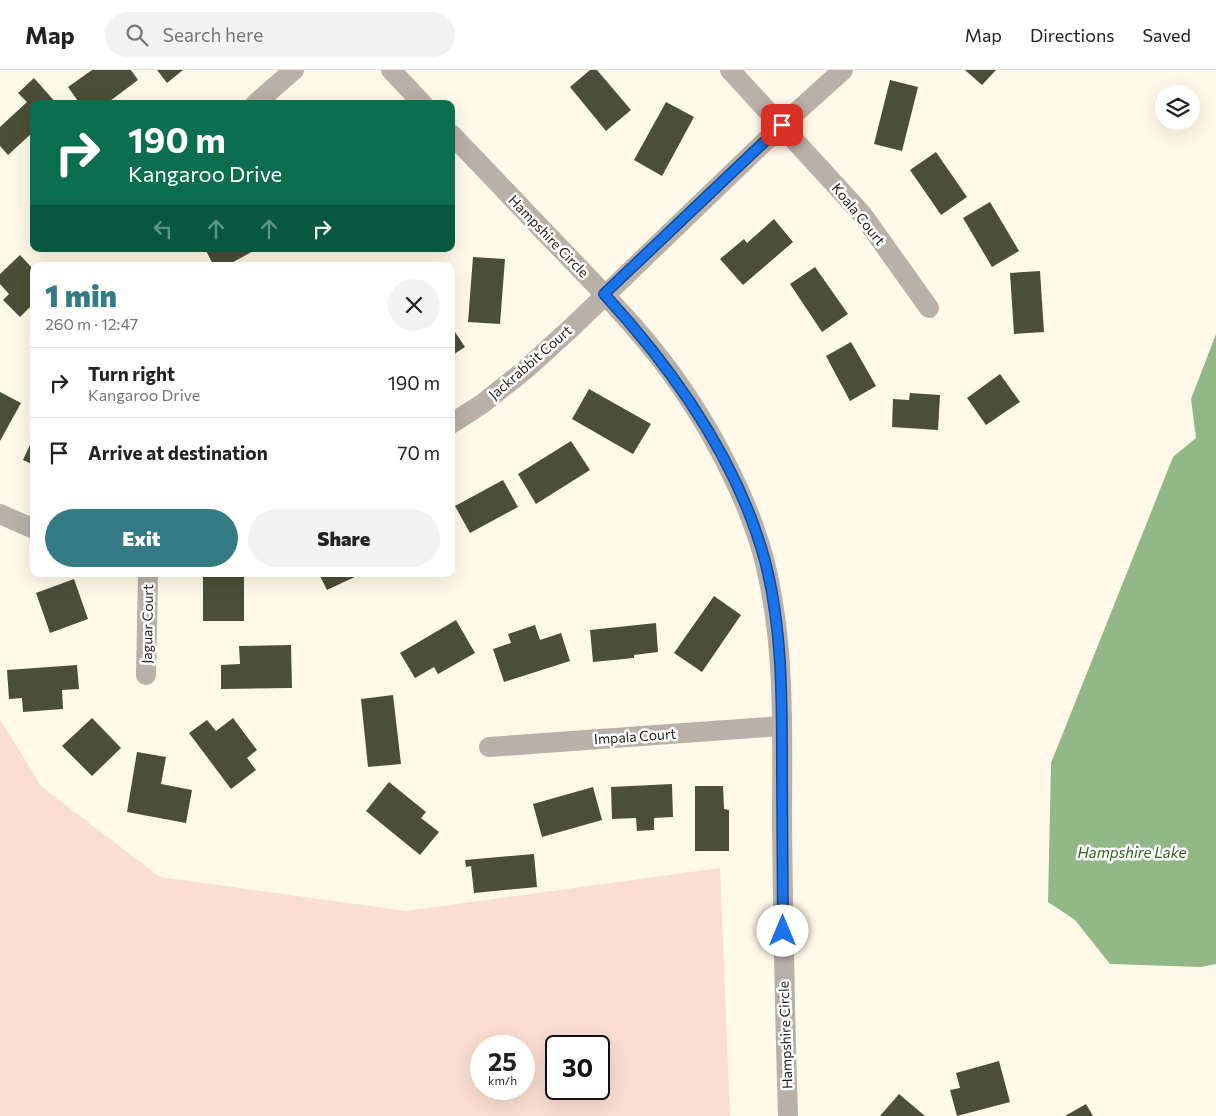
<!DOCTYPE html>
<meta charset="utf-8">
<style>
:root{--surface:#fff;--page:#f2f2f2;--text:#222;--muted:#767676;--line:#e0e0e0;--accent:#347b85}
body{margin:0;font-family:Commissioner,sans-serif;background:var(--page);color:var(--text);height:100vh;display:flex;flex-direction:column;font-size:19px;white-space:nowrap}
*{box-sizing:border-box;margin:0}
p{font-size:16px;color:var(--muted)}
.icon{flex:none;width:28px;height:28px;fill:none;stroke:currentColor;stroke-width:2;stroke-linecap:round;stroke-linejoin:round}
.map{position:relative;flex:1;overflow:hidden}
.details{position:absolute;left:30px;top:192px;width:425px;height:315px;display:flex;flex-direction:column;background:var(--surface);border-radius:10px;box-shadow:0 5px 20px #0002}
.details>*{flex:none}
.guide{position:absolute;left:30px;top:30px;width:425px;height:152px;border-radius:10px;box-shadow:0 5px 20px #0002;background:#0b6e4f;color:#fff;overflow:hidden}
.buttons{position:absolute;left:1155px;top:15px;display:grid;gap:10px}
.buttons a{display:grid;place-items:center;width:45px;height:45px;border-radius:50%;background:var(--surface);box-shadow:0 5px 20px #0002;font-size:25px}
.speed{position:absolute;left:470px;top:965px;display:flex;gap:10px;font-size:25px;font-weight:700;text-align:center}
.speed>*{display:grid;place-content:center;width:65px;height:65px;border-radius:50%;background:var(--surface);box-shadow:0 5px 20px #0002;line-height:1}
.speed small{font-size:12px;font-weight:400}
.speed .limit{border:2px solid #111;border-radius:8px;background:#fff;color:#111}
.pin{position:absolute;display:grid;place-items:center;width:42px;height:42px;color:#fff;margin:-21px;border-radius:10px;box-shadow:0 2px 8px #0006}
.me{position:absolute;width:55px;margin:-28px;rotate:0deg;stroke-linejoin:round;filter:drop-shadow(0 0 4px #0008)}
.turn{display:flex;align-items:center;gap:18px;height:105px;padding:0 15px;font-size:22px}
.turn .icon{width:65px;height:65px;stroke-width:2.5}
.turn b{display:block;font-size:35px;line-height:42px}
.lanes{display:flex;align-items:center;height:48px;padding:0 15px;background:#0003;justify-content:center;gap:25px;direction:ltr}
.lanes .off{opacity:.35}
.round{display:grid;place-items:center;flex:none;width:52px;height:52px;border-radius:26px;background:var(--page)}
.summary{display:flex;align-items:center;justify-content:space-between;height:85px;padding:0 15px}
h1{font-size:30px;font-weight:800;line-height:38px;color:var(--accent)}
.cta{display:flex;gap:10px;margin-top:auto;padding:10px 15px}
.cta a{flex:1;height:58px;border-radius:30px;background:var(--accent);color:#fff;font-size:20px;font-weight:800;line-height:58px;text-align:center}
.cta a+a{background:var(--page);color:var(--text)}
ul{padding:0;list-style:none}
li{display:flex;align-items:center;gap:15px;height:70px;padding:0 15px;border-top:1px solid var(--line)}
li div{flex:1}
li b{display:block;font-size:19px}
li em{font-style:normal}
header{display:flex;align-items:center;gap:30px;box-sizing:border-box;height:70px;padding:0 25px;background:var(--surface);border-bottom:1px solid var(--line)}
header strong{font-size:24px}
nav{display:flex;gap:28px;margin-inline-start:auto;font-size:18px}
.search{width:350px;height:45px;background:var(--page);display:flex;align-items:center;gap:12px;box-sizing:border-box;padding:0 18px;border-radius:28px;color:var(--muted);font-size:19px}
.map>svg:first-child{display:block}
</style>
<header>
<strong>Map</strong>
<div class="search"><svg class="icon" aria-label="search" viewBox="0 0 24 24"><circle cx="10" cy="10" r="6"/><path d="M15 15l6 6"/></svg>Search here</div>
<nav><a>Map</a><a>Directions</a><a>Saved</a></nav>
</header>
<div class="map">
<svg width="1216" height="1046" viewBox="0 0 1216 1046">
<rect width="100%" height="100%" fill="#fff9e9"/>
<path fill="#faded1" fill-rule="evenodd" d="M0 650 42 717 160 807 406 841 720 798 730 1046H0ZM481 976H524V1019H481ZM556 976H599V1019H556Z"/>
<path fill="#93b887" d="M1216 264V894L1201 897 1110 894 1075 850 1048 832 1051 693 1173 387 1196 368 1191 329Z"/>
<g fill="#4b4f37">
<path d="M92 0H131L138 10 106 34H80L68 17Z"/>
<path d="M157 0H183L167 13Z"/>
<path d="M590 0H597L631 40 606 61 570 17Z"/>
<path d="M965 0H996L982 15Z"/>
<path d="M34 8 57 34H34V65L32 63 8 85 0 76V57L27 32 18 23Z"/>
<path d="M890 10 918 17 902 81 874 74Z"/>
<path d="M666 32 694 47 662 106 634 90Z"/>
<path d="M936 82 967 127 941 145 910 100Z"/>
<path d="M990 132 1019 181 992 197 963 148Z"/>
<path d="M774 149 793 172 743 215 720 189 744 169 747 173Z"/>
<path d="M205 179H257L226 196H214Z"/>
<path d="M20 185 34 200V238L32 235 20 247 3 230 9 224 0 214V204Z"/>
<path d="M473 187 505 189 500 254 468 252Z"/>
<path d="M815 197 848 244 822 262 790 214Z"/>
<path d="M1040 201 1044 262 1014 264 1010 203Z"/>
<path d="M451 256 465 277 451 286Z"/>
<path d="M851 272 876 316 850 331 826 286Z"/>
<path d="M1000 304 1020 332 986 355 967 328Z"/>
<path d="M589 319 651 354 633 384 572 349Z"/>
<path d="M0 322 21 333 0 371Z"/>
<path d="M910 323 940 325 938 360 892 357 893 329 909 330Z"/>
<path d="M34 366V395L23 390Z"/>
<path d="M571 371 590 400 536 434 518 404Z"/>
<path d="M503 410 518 437 470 463 455 436Z"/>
<rect x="203" y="504" width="41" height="47"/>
<path d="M319 504H361L327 520Z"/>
<path d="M74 509 88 549 50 563 36 523Z"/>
<path d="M714 526 741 545 702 602 674 583Z"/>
<path d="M456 550 475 583 438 604 434 597 415 608 400 583Z"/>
<path d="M656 553 658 582 634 585V588L593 592 590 560Z"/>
<path d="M535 555 540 570 561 563 570 591 504 612 493 579 511 573 508 564Z"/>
<path d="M291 575 292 618 221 619V595L240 594 239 576Z"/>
<path d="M77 595 79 619 62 620 63 639 23 642 22 628 9 629 7 600Z"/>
<path d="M393 625 401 694 368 697 361 629Z"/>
<path d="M92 648 121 678 92 706 62 676Z"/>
<path d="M233 648 257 680 247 688 256 700 231 719 189 663 207 650 216 661Z"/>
<path d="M137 682 166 687 161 714 192 720 186 753 127 742Z"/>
<path d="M389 712 426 742 421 748 439 762 420 785 366 741Z"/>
<path d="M672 714 673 747 654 748V760L637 761 636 748 612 749 611 717Z"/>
<path d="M695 716H723L724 739 729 740V781H695Z"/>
<path d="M593 717 602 750 542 767 533 734Z"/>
<path d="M534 784 537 817 474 823 471 796 466 797 465 790Z"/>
<path d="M999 991 1010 1032 957 1046 950 1020 960 1018 956 1003Z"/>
<path d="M899 1024 925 1046H880Z"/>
<path d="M1086 1034 1093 1046H1065Z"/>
</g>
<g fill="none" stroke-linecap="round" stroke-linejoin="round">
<g stroke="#b9b0a7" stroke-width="20">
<path d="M391 0 423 34"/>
<path d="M730 0 862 144 929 238"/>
<path d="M255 34 294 0"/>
<path d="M451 64C488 102 524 141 561 179 604 224 648 268 683 320 716 368 751 436 765 493 786 578 782 668 782 755 783 852 785 949 788 1046"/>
<path d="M451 354 482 334 525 300 569 260 782 55 843 0"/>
<path d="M0 444 34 459"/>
<path d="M146 605 148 504"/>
<path d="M489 677 782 656"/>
</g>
</g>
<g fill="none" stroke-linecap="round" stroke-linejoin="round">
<defs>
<path id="route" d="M782 55 604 224C674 300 738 391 765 491 783 560 782 634 782 706 782 757 783 809 783 861"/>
</defs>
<use href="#route" stroke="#114b97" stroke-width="12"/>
<use href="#route" stroke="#1a73e8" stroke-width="9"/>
</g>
<g text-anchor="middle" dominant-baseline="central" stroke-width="5" stroke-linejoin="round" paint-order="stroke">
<g font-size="14" fill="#252218" stroke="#fff">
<text transform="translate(859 144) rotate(51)">Koala Court</text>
<text transform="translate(549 166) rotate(46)">Hampshire Circle</text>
<text transform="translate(530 292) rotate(-41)">Jackrabbit Court</text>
<text transform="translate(147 554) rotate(-89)">Jaguar Court</text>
<text transform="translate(635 666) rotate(-4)">Impala Court</text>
<text transform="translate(785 965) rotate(-92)">Hampshire Circle</text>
</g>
<g font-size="15" font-style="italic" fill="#2f5f1d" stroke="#fff">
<text x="1132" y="782">Hampshire Lake</text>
</g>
</g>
</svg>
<div class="buttons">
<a><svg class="icon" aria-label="layers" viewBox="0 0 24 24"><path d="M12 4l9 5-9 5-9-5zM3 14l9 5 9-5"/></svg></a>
</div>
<div class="speed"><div>25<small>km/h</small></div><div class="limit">30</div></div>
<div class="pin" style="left:782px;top:55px;background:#d93025"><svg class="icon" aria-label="arrive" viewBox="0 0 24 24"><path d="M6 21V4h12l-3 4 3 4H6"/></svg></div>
<svg class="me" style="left:783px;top:861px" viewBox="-20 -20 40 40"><circle r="19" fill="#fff"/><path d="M0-13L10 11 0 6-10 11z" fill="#1a73e8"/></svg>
<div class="guide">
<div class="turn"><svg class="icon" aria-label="right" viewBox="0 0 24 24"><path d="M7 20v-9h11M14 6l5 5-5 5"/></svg><div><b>190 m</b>Kangaroo Drive</div></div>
<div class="lanes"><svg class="icon off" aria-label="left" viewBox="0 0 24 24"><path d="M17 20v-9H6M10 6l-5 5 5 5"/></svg><svg class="icon off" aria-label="ahead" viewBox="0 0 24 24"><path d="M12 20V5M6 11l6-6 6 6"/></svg><svg class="icon off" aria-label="ahead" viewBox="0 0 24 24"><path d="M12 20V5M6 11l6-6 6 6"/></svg><svg class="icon" aria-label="right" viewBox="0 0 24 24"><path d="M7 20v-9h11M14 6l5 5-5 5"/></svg></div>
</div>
<section class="details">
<div class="summary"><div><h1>1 min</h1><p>260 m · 12:47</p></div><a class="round"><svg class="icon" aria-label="close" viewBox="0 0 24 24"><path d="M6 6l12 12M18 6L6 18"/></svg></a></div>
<ul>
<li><svg class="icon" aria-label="right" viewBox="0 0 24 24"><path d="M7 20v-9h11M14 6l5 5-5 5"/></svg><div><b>Turn right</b><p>Kangaroo Drive</p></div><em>190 m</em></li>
<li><svg class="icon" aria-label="arrive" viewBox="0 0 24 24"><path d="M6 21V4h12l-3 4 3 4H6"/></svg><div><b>Arrive at destination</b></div><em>70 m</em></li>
</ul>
<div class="cta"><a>Exit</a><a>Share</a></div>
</section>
</div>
